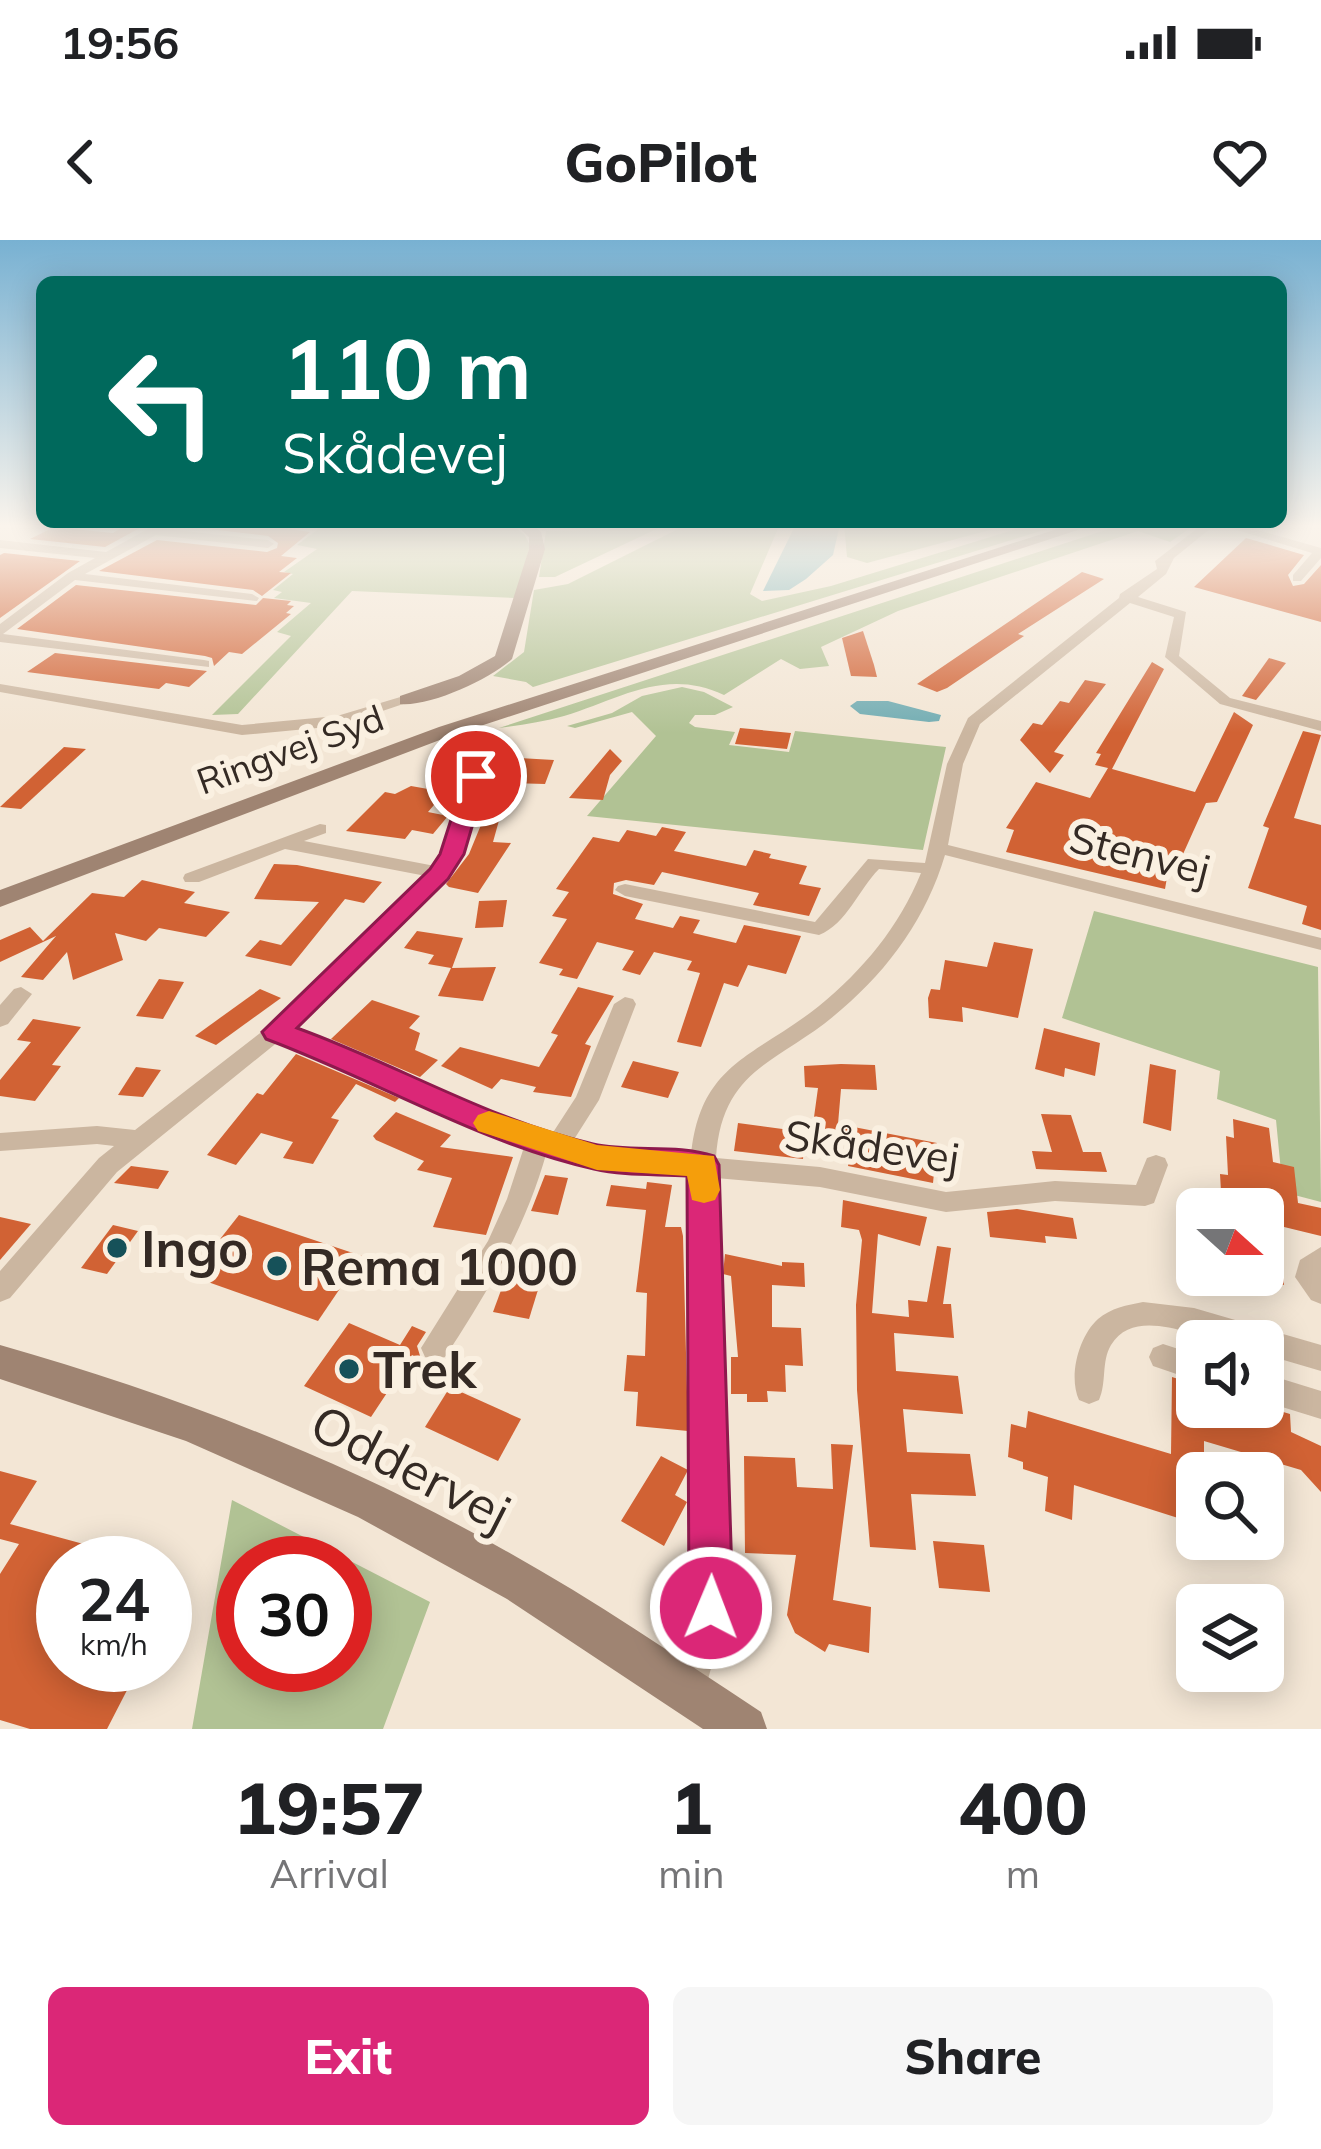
<!DOCTYPE html>
<meta charset="utf-8">
<style>
:root{--surface:#fff;--page:#f6f6f6;--text:#202124;--muted:#757577;--accent:#db2777}
body{margin:0;font-family:Mulish,sans-serif;background:var(--page);color:var(--text);height:100vh;display:flex;flex-direction:column;font-size:45px;white-space:nowrap}
*{box-sizing:border-box;margin:0}
p{font-size:39px;color:var(--muted)}
.icon{flex:none;width:66px;height:66px;fill:none;stroke:currentColor;stroke-width:2;stroke-linecap:round;stroke-linejoin:round}
.map{position:relative;height:1489px;overflow:hidden}
.sheet{display:flex;flex-direction:column;background:var(--surface);flex:1}
.sheet>*{flex:none}
.banner{position:absolute;left:36px;top:36px;width:1251px;height:252px;border-radius:18px;box-shadow:0 6px 30px #0003;background:#00695c;color:#fff;overflow:hidden}
.needle{width:78px;rotate:111deg}
.tools{position:absolute;left:1176px;top:948px;display:grid;gap:24px}
.tools a{display:grid;place-items:center;width:108px;height:108px;border-radius:18px;background:var(--surface);box-shadow:0 6px 30px #0003;font-size:60px}
.speed{position:absolute;left:36px;top:1296px;display:flex;gap:24px;font-size:60px;font-weight:700;text-align:center}
.speed>*{display:grid;place-content:center;width:156px;height:156px;border-radius:50%;background:var(--surface);box-shadow:0 6px 30px #0003;line-height:1}
.speed small{font-size:30px;font-weight:400}
.speed .limit{border:18px solid #d22;background:#fff;color:#111}
.pin{position:absolute;display:grid;place-items:center;width:102px;height:102px;color:#fff;margin:-51px;border:6px solid #fff;border-radius:50%;box-shadow:0 3px 12px #0007}
.me{position:absolute;width:132px;margin:-66px;rotate:1deg;stroke-linejoin:round;filter:drop-shadow(0 0 9px #0008)}
.turn{display:flex;align-items:center;gap:42px;height:252px;padding:0 48px;font-size:54px}
.turn .icon{width:156px;height:156px;stroke-width:2.5}
.turn b{display:block;font-size:84px;line-height:102px}
.eta{display:flex;justify-content:space-evenly;align-items:center;height:204px;text-align:center}
.eta b{font-size:72px;font-weight:800;line-height:84px}
.cta{display:flex;gap:24px;margin-top:auto;padding:24px 48px}
.cta a{flex:1;height:138px;border-radius:18px;background:var(--accent);color:#fff;font-size:48px;font-weight:800;line-height:138px;text-align:center}
.cta a+a{background:var(--page);color:var(--text)}
.status{display:flex;justify-content:space-between;align-items:center;height:84px;padding:0 60px;background:var(--surface);direction:ltr}
.status svg{height:33px;fill:currentColor}
header{display:flex;justify-content:space-between;align-items:center;height:156px;padding:0 48px;background:var(--surface);font-size:54px;font-weight:800}
.map>svg:first-child{display:block}
</style>
<div class="status"><b>19:56</b><svg viewBox="0 0 49 12"><path d="M0 12V9h3v3zM5 12V6h3v6zM10 12V3h3v9zM15 12V0h3v12zM26 1h20v11H26zM47 4h2v5h-2z"/></svg></div>
<header><svg class="icon" aria-label="back" viewBox="0 0 24 24"><path d="M15 5l-7 7 7 7"/></svg>GoPilot<svg class="icon" aria-label="heart" viewBox="0 0 24 24"><path d="M12 20l-8-8c-3-5 5-10 8-4 3-6 11-1 8 4z"/></svg></header>
<div class="map">
<svg width="1321" height="1489" viewBox="0 0 1321 1489">
<rect width="100%" height="100%" fill="#f3e6d5"/>
<g fill="#b1c294" fill-rule="evenodd">
<path d="M325 284H509L524 294 530 305 516 358 352 351 238 474 212 475 291 396 277 392 311 363 274 358 282 352 273 350 293 334 284 332 317 309 297 305Z"/>
<path d="M616 284H667L555 337H539L546 291 608 290Z"/>
<path d="M688 284H780L750 354 762 361 831 346 1029 285 1057 286 533 447 526 442 493 436 524 412 534 350 568 344Z"/>
<path d="M844 284H1012L867 323 847 317Z"/>
<path d="M1124 284H1196L1170 302 1138 291 898 371 821 407 829 426 800 429 781 419 724 455C665 427 620 459 564 476 543 482 521 485 499 488Z"/>
<path d="M682 447 704 452 733 467 715 475H695L689 483 695 487 735 492 729 505 789 512 795 491 946 507 923 610 587 576 656 496 632 472 575 488 567 486 612 473 642 456Z"/>
<path d="M1094 671 1318 727 1321 962 1283 952 1276 880 1217 859 1220 831 1062 778Z"/>
<path d="M232 1260 430 1362 383 1489H192ZM243 1323H345V1425H243Z"/>
</g>
<g fill="#71acb2">
<path d="M796 284H840L833 315 806 339 789 350 763 351Z"/>
<path d="M857 461H888L941 475 939 481 929 482 860 474 850 466Z"/>
</g>
<g fill="#d16234">
<path d="M127 284H147L105 307 30 299 54 287 113 293Z"/>
<path d="M257 284 310 292 281 316 297 318 279 332 291 333 262 356 253 350 99 331 157 300 267 312 277 308 278 303 268 296 175 285Z"/>
<path d="M1246 298 1304 315 1288 335 1293 346 1304 344 1321 325V382L1194 347Z"/>
<path d="M4 313 80 321 0 378V315Z"/>
<path d="M1082 332 1104 339 1018 394 1024 396 947 448 937 452 917 444Z"/>
<path d="M76 345 256 365 263 358 291 361 287 365 294 366 286 373 291 374 242 414 229 412 214 426 212 418 205 416 17 389Z"/>
<path d="M863 391 874 425 877 437 851 436 842 398Z"/>
<path d="M55 413 207 431 189 447 166 443 159 449 27 432Z"/>
<path d="M1269 418 1286 423 1256 460 1242 456Z"/>
<path d="M1152 422 1164 429 1112 529 1195 552 1234 472 1253 485 1217 562 1206 563 1179 623 1170 620 1165 649 1006 612 1014 590 1006 588 1036 542 1090 558 1108 528 1095 525 1101 514 1096 513Z"/>
<path d="M1085 440 1106 444 1054 512 1064 515 1050 533 1020 500 1033 483 1042 485 1060 461 1069 463Z"/>
<path d="M740 488 791 493 787 509 735 504Z"/>
<path d="M1303 491 1321 495 1294 578 1321 585V690L1302 684 1307 666 1248 648 1269 588 1263 586Z"/>
<path d="M64 507 86 509 21 569 0 567Z"/>
<path d="M610 509 622 521 610 535 603 560 569 558Z"/>
<path d="M519 518 554 520 545 544 510 543Z"/>
<path d="M498 545 508 548 493 602 511 603 478 653 449 647 446 644 469 614 483 580H478L484 559Z"/>
<path d="M411 546 445 552 428 572 448 576 433 594 412 590 405 599 346 591 385 552 395 554Z"/>
<path d="M662 587 686 592 674 611 746 626 754 610 771 614 769 618 807 626 799 644 821 648 809 676 753 665 759 653 662 632 654 645 626 640 614 643 613 654 643 664 635 679 673 688 680 676 700 680 693 693 736 703 744 685 801 696 786 734 748 725 738 747 724 743 701 807 677 802 700 733 687 730 692 721 654 712 640 735 622 730 634 711 597 702 577 739 559 735 563 729 539 723 567 679 552 676 569 652 556 649 593 597 619 602 627 590 656 596Z"/>
<path d="M274 624 297 625 382 642 364 663 345 659 291 726 245 716 260 700 281 705 319 662 254 659Z"/>
<path d="M142 640 195 652 184 663 230 672 206 697 159 688 146 701 115 693 123 720 73 740 67 712 43 740 21 737 56 696 0 722V700L30 687 43 701 92 653 124 657Z"/>
<path d="M507 660 503 687 475 688 479 661Z"/>
<path d="M417 691 463 698 452 728 496 727 483 761 438 756 451 728 428 724 434 715 404 708Z"/>
<path d="M994 702 1033 709 1018 778 962 767 963 782 929 778 928 758 931 749 940 750 945 720 987 727Z"/>
<path d="M159 739 184 742 163 779 136 776Z"/>
<path d="M578 747 614 756 585 804 591 806 571 857 533 852 536 847 501 839 492 849 441 826 460 807 539 827 558 795 551 793Z"/>
<path d="M260 749 281 758 216 805 195 796Z"/>
<path d="M372 760 420 776 409 788 420 793 415 810 438 820 420 837 331 799Z"/>
<path d="M33 779 81 787 52 825 61 826 35 861 0 856V840L31 802 17 800Z"/>
<path d="M1044 788 1100 803 1095 836 1065 828 1064 837 1035 829Z"/>
<path d="M296 814 399 858 395 862 356 844 331 878 339 880 313 924 283 918 293 902 261 893 236 925 207 915 257 853 263 855Z"/>
<path d="M633 821 679 832 668 858 621 847Z"/>
<path d="M841 824 875 825 877 850 841 849 838 884 937 903 933 943 848 926 852 904 811 899 818 848 805 847 804 826Z"/>
<path d="M1150 824 1176 830 1171 891 1143 883Z"/>
<path d="M136 827 161 830 143 857 118 855Z"/>
<path d="M396 872 451 895 440 907 513 917 486 995 433 987 452 938 417 930 424 921 376 900 373 896Z"/>
<path d="M1041 874 1071 875 1083 912H1101L1107 932 1036 929 1032 911 1052 912Z"/>
<path d="M1233 879 1269 888 1273 922 1294 927 1298 963 1321 968V996L1280 986 1284 1045 1263 1040V969H1222L1220 934 1228 935 1226 896 1234 898Z"/>
<path d="M738 883 805 892 803 919 734 911Z"/>
<path d="M131 926 169 931 158 949 114 943Z"/>
<path d="M545 935 568 938 558 975 531 971Z"/>
<path d="M647 942 672 945 665 987H681L683 996 688 1191 636 1186 638 1152 624 1151 627 1115 645 1116 647 1053 636 1052 646 970 606 966 611 945 646 949Z"/>
<path d="M843 960 927 977 920 1006 878 994 872 1073 909 1077 908 1060 927 1062 937 1006 951 1008 943 1064H951L954 1098 894 1093 896 1131 958 1136 963 1174 903 1169 907 1212 970 1214 976 1256 911 1254 916 1310 870 1307 857 1150 856 1065 862 1000 859 990 841 987Z"/>
<path d="M1017 969 1073 978 1077 999 1045 996 1046 1003 990 997 987 972Z"/>
<path d="M239 975 362 1016 318 1081 191 1036Z"/>
<path d="M0 977 31 984 0 1020Z"/>
<path d="M113 985 138 991 107 1034 81 1028Z"/>
<path d="M725 1014 782 1026V1022L804 1023 805 1047 772 1045V1087L801 1088 803 1126 785 1125 786 1152 767 1151 768 1162H747V1154H731V1117H738L731 1036 723 1034Z"/>
<path d="M507 1034 541 1040 529 1079 493 1072Z"/>
<path d="M349 1083 400 1105 412 1086 426 1092 417 1106 421 1119 412 1115 371 1177 304 1146Z"/>
<path d="M1172 1137 1197 1145V1167L1263 1166 1290 1174 1291 1192 1321 1206V1252L1301 1230 1204 1201V1233H1197V1284L1074 1245 1072 1280 1045 1271 1048 1237 1023 1229V1222L1008 1217 1011 1184 1026 1188 1028 1171 1171 1214Z"/>
<path d="M450 1147 521 1179 498 1221 425 1187Z"/>
<path d="M831 1204 853 1205 833 1360 871 1367 869 1413 829 1404 825 1412 795 1393 787 1375 796 1315 745 1313 744 1216 795 1218 797 1247 833 1249Z"/>
<path d="M661 1216 688 1230 675 1255 687 1262 664 1306 621 1281Z"/>
<path d="M0 1231 37 1241 10 1284 135 1318V1323H63V1425H140L107 1489H30L0 1480V1334L19 1304 0 1299Z"/>
<path d="M933 1301 984 1305 990 1352 939 1348Z"/>
</g>
<g fill="none" stroke-linecap="round" stroke-linejoin="round">
<g fill="#cbb6a0" fill-rule="evenodd">
<path d="M157 284H171L166 289 268 300 274 304 268 308 156 295 85 334 252 354 259 358 257 361 75 340 3 394 204 420 209 421V427L0 402V384L68 333 95 318 0 308V300L106 312Z"/>
<path d="M1203 284H1216L1174 318 1166 334 1138 357 1186 372 1179 416 1230 458 1321 481V491L1220 464 1165 417 1174 377 1130 363 980 484 963 524 948 605 1321 698V710L945 615C927 676 890 728 842 769 782 823 722 825 716 918L820 927 946 952 1055 941 1136 945 1147 918 1156 915 1165 918 1168 925 1154 963 1145 966 1055 961 946 972 820 947 716 938 728 1368 701 1464 688 1469 675 1464 670 1451 694 1368 691 936 597 928 547 911C526 987 488 1052 445 1117L435 1121 425 1117 421 1108 488 1001 507 959 525 904C440 876 362 832 279 801L117 932 10 1058 0 1062V1031L99 918 114 906 97 904 0 911V893L97 886 135 890 268 787 426 636 285 609 199 642H185L183 638 185 634 320 584 326 585V593L304 601 435 626 443 614 478 504 480 501H492L494 504 461 614 447 637 292 789C380 821 463 865 552 894L576 857 614 764 625 757 633 759 636 764 599 860 573 901 597 908 691 916C700 822 755 817 819 766 863 730 899 687 921 633L879 629C858 650 847 684 819 695L625 656 615 650 618 646 625 644 815 682 868 619 925 623 947 524 968 478 1119 358 1120 354 1157 329 1155 321Z"/>
<path d="M1217 284H1236L1321 308V318L1301 341H1293V335L1312 313Z"/>
<path d="M0 444 242 485 337 476 407 455 415 460 338 486 242 495 0 452Z"/>
<path d="M21 747 32 754 8 784 0 787V765L14 749Z"/>
<path d="M1321 1007V1064L1311 1060 1295 1037 1300 1020Z"/>
<path d="M1143 1062 1194 1068 1321 1105V1131L1263 1114V1101C1251 1101 1238 1102 1225 1101 1192 1097 1135 1066 1111 1105 1101 1122 1107 1142 1099 1160L1089 1164 1079 1160C1068 1136 1079 1096 1098 1079 1111 1068 1127 1065 1143 1062Z"/>
<path d="M1163 1104 1197 1115V1141L1153 1126 1149 1117 1153 1108Z"/>
<path d="M1263 1133 1321 1151V1179L1263 1161Z"/>
</g>
<g fill="#9f8472" fill-rule="evenodd">
<path d="M515 284H532L541 292 545 309 512 419C490 439 430 467 400 464V456L459 436 495 416 529 309V297Z"/>
<path d="M1073 284H1096L453 495 0 667V650L439 487Z"/>
<path d="M0 1105C176 1155 347 1221 506 1311 594 1360 677 1417 761 1472L767 1489H703L507 1359 358 1277 186 1201 0 1139Z"/>
</g>
</g>
<linearGradient id="sky" x2="0" y2="1"><stop stop-color="#78b1d2"/><stop offset="0.58" stop-color="#faf4ec"/><stop offset="1" stop-color="#faf4ec" stop-opacity="0"/></linearGradient>
<rect width="1321" height="493" fill="url(#sky)"/>
<path fill="#db2777" stroke="#8e194d" stroke-width="3" d="M476 529 487 536 464 614 448 639 297 788C397 824 489 880 593 904 632 913 676 903 714 916L719 925 733 1368 727 1384 711 1390 695 1384 689 1368 687 936C657 934 623 936 594 929 479 903 376 840 266 799L262 792 430 629 440 614 465 536Z"/>
<path fill="#f59e0b" d="M489 871 597 905 714 916 720 950 715 960 704 963 692 960 687 936 597 930 478 891 473 883 478 875Z"/>
<g fill="#165159" stroke="#faf0e1" stroke-width="4.5">
<circle cx="117" cy="1008" r="12"/>
<circle cx="277" cy="1026" r="12"/>
<circle cx="349" cy="1129" r="12"/>
</g>
<g text-anchor="middle" dominant-baseline="central" stroke-width="12" stroke-linejoin="round" paint-order="stroke">
<g font-size="36" fill="#342a24" stroke="#faf0e1">
<text transform="translate(290 509) rotate(-20)">Ringvej Syd</text>
</g>
<g font-size="42" fill="#342a24" stroke="#faf0e1">
<text transform="translate(1140 613) rotate(14)">Stenvej</text>
<text transform="translate(872 906) rotate(8)">Skådevej</text>
</g>
<g font-size="51" font-weight="bold" fill="#342a24" stroke="#faf0e1" text-anchor="start">
<text x="141" y="1008">Ingo</text>
<text x="301" y="1026">Rema 1000</text>
<text x="373" y="1129">Trek</text>
</g>
<g font-size="51" fill="#342a24" stroke="#faf0e1">
<text transform="translate(411 1227) rotate(27)">Oddervej</text>
</g>
</g>
</svg>
<div class="tools">
<a><svg class="needle" viewBox="-14 -14 28 28"><path d="M0-13l5 13h-10z" fill="#e53935"/><path d="M0 13l5-13h-10z" fill="#757577"/></svg></a>
<a><svg class="icon" aria-label="sound" viewBox="0 0 24 24"><path d="M4 9h4l5-4v14l-5-4H4zM17 9q2 3 0 6"/></svg></a>
<a><svg class="icon" aria-label="search" viewBox="0 0 24 24"><circle cx="10" cy="10" r="6"/><path d="M15 15l6 6"/></svg></a>
<a><svg class="icon" aria-label="layers" viewBox="0 0 24 24"><path d="M12 4l9 5-9 5-9-5zM3 14l9 5 9-5"/></svg></a>
</div>
<div class="speed"><div>24<small>km/h</small></div><div class="limit">30</div></div>
<div class="pin" style="left:476px;top:536px;background:#d93025"><svg class="icon" aria-label="arrive" viewBox="0 0 24 24"><path d="M6 21V4h12l-3 4 3 4H6"/></svg></div>
<svg class="me" style="left:711px;top:1368px" viewBox="-20 -20 40 40"><circle r="17" fill="#db2777" stroke="#fff" stroke-width="3"/><path d="M0-11L8 9 0 5-8 9z" fill="#fff"/></svg>
<div class="banner">
<div class="turn"><svg class="icon" aria-label="left" viewBox="0 0 24 24"><path d="M17 20v-9H6M10 6l-5 5 5 5"/></svg><div><b>110 m</b>Skådevej</div></div>
</div>
</div>
<section class="sheet">
<div class="eta">
<div><b>19:57</b><p>Arrival</p></div>
<div><b>1</b><p>min</p></div>
<div><b>400</b><p>m</p></div>
</div>
<div class="cta"><a>Exit</a><a>Share</a></div>
</section>
